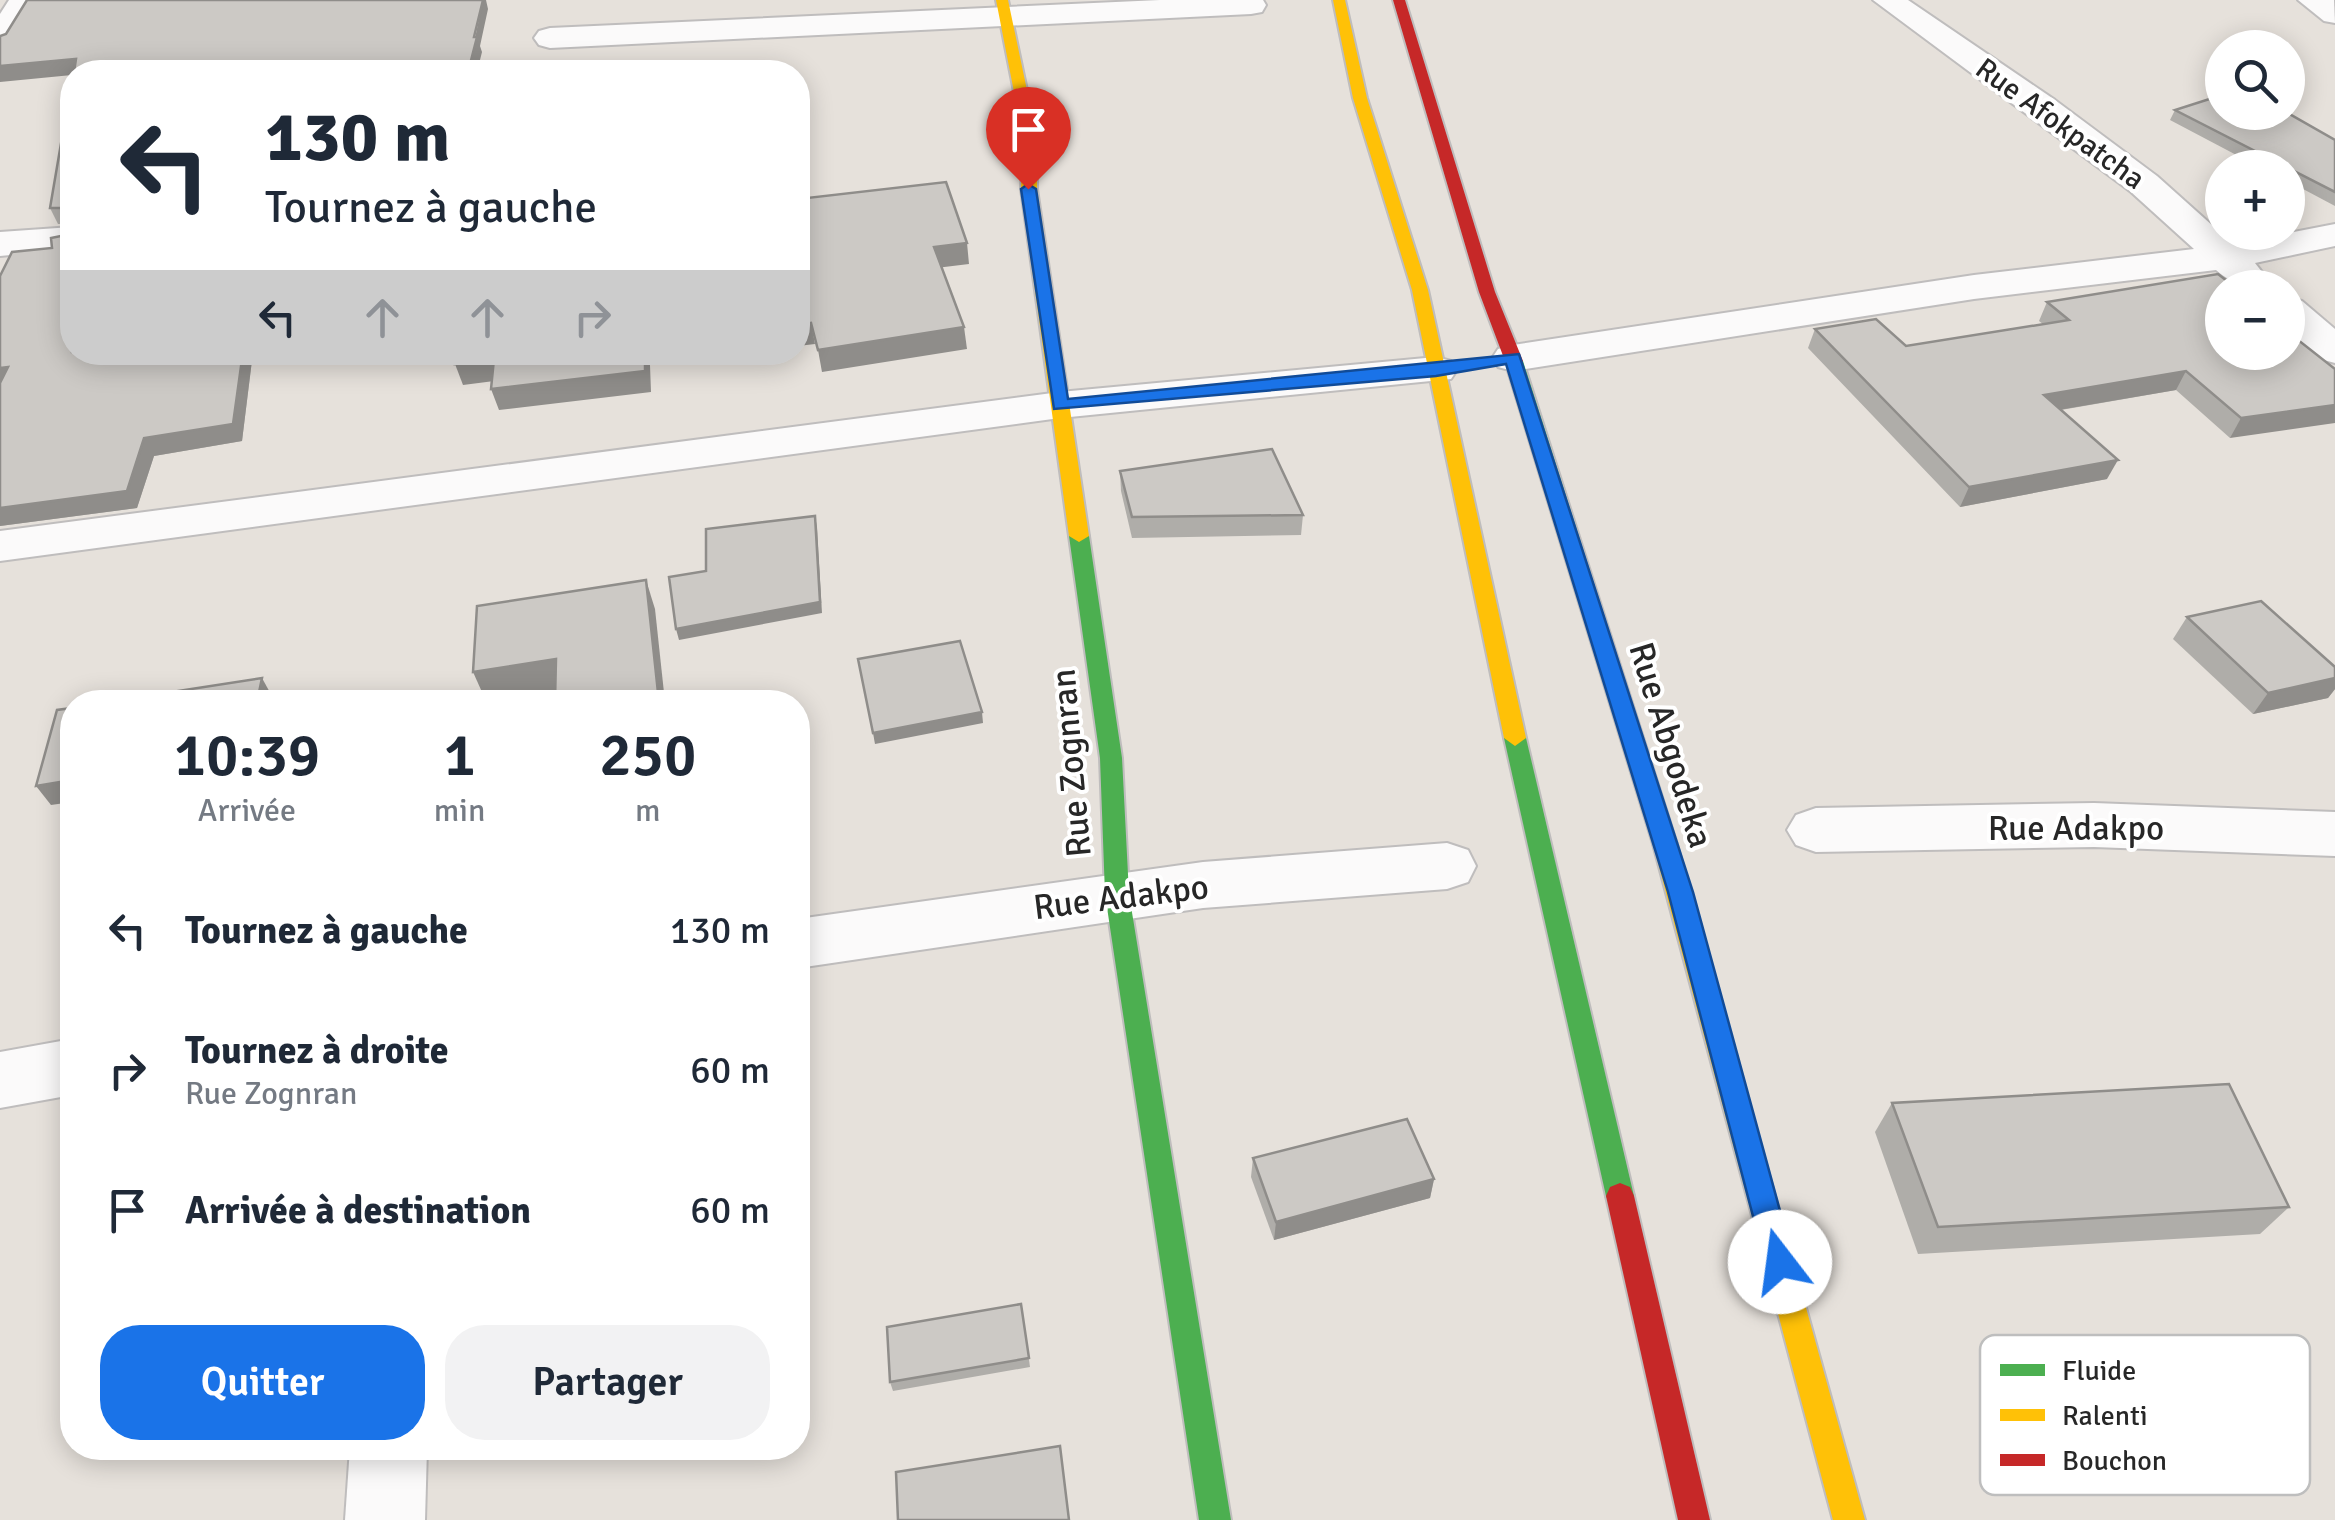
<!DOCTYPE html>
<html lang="fr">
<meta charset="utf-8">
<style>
:root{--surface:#fff;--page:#f2f2f3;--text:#1f2937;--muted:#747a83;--accent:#1a73e8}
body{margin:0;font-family:Signika,sans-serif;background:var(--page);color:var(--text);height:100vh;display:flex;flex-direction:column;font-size:38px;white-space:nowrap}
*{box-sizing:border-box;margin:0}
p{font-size:32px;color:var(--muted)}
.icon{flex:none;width:55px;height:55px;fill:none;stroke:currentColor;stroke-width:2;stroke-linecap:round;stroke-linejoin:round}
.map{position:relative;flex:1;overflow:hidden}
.sheet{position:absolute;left:60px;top:690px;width:750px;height:770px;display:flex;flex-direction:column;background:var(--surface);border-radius:40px;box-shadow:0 5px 25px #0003}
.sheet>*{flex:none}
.banner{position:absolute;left:60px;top:60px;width:750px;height:305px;border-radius:40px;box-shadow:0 5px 25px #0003;background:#fff;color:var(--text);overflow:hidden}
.tools{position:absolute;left:2205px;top:30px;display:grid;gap:20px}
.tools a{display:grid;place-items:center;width:100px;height:100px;border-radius:50%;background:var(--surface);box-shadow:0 5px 25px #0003;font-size:50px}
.pin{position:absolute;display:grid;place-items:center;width:85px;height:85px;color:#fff;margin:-102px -42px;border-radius:50% 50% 50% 0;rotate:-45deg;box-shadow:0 0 10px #0007}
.pin .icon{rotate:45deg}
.me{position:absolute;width:110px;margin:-55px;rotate:345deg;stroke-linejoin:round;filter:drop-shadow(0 0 8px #0008)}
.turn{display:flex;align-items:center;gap:35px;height:210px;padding:0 40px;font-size:45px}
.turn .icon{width:130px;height:130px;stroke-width:2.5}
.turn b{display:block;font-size:70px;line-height:85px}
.lanes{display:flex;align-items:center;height:95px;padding:0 40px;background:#0003;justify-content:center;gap:50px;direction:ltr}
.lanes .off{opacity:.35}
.eta{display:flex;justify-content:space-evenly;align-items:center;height:170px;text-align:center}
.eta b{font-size:60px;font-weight:600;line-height:70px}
.primary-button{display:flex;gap:20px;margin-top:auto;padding:20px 40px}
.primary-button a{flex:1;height:115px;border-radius:40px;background:var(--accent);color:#fff;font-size:40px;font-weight:600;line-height:115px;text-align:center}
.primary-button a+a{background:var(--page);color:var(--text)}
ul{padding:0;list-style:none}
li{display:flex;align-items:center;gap:30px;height:140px;padding:0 40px}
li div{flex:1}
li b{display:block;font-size:38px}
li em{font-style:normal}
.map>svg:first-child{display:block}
</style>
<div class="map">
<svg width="2335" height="1520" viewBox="0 0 2335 1520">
<rect width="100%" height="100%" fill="#e6e1db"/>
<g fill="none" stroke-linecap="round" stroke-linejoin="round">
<defs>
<g id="street">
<path d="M9 0H39L11 47 0 50V14Z"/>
<path d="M1160 0H1263L1266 5 1262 12 1251 14 550 48 539 45 534 38 539 31 550 28Z"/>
<path d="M1873 0H1908L2055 100 2157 176 2233 244 2335 224V246L2255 263 2262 272 2256 280C2238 285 2230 282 2216 270L1974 299 1513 371 1498 367 1492 358 1498 349 1513 345 1974 275 2194 249 2131 192Z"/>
<path d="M2298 0H2334L2335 23 2324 21Z"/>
<path d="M72 227V249L0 256V232Z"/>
<path d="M2288 298 2302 301 2335 329V363L2320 359 2288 331Z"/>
<path d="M1436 357 1451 361 1457 370 1451 379 1060 418 0 561V531L1060 392Z"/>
<path d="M2094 803 2335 812V856L2094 847 1816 852 1796 845 1787 830 1796 815 1816 808Z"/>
<path d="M1447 843 1468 850 1476 866 1468 882 1447 889 1203 908 798 968V919L1203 862Z"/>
<path d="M72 1039V1095L0 1108V1052Z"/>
<path d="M350 1448H427L425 1520H345Z"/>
</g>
<g id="fast">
<path d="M1514 356 1523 361 1677 844 1673 850H1657L1653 844 1505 361Z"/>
<path d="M1079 530 1089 536 1122 758 1129 894 1231 1520H1199L1105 894 1100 758 1069 536Z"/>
<path d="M1515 730 1526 738 1634 1196 1630 1205 1620 1209 1610 1205 1606 1196 1504 738Z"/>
</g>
<g id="slow">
<path d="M996 0H1008L1037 138V189L1089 536 1079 542 1069 536 1021 189 1023 138Z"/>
<path d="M1333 0H1345L1367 98 1428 290 1526 738 1515 746 1504 738 1412 290 1353 98Z"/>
<path d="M1665 835 1673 838 1677 844 1865 1520H1833L1653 844 1657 838Z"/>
</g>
<g id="jam">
<path d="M1393 0H1405L1495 292 1523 361 1520 365H1508L1505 361 1479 292Z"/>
<path d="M1620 1183 1630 1187 1634 1196 1710 1520H1678L1606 1196 1610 1187Z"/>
</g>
</defs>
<use href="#street" stroke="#bfbdbd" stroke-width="4"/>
<use href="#fast" stroke="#bfbdbd" stroke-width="4"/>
<use href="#slow" stroke="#bfbdbd" stroke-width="4"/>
<use href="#jam" stroke="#bfbdbd" stroke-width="4"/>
<use href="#street" fill="#fbfafa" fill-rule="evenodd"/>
<use href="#fast" fill="#4caf50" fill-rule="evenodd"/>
<use href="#slow" fill="#ffc107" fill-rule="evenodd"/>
<use href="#jam" fill="#c62828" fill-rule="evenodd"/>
</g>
<g fill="#afada9">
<path d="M72 79V352H253L242 441 154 456 137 508 0 526V276L52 248 66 235V224H58L50 208Z"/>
<path d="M2175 110 2335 140V206L2288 181V168H2261L2170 120Z"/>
<path d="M2222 288 2335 369 2230 438 2176 390 2061 410 2107 479 1960 507 1808 348 1815 329 1906 346 2043 324 2039 321 2047 302Z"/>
<path d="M1120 471 1303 515 1301 535 1132 538 1121 491Z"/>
<path d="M2187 617 2335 667V689L2328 698 2253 714 2173 639Z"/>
<path d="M1892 1103 2289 1207 2260 1234 1918 1254 1875 1132Z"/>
<path d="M1253 1158 1434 1179 1430 1198 1274 1240 1251 1177Z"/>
<path d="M1021 1304 1030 1367 893 1391 890 1382Z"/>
</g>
<g fill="#8f8d8a">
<path d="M483 0H486L488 9 480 46 482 52 477 72H468Z"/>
<path d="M76 59 83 72H72V75L0 82V66Z"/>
<path d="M967 243 969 264 936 268 934 247Z"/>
<path d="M811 323 815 344 798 346V325Z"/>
<path d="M964 327 967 349 822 372 818 350Z"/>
<path d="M243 352H253L242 441 154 456 137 508 0 526V508L144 438Z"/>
<path d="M645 352H749L650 365 651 392 499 410 491 389Z"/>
<path d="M494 359 502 380 463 385 455 364Z"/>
<path d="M8 367 0 386V368Z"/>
<path d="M2186 371 2176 390 2035 414 2044 395Z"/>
<path d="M2335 405V423L2230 438 2241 418Z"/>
<path d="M2118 460 2107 479 1960 507 1969 487Z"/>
<path d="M815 516 817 527 822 613 679 640 676 629Z"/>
<path d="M646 580 655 609 665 702H659Z"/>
<path d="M556 659 567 688 486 701 473 672Z"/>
<path d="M262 678 273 698 272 702H257Z"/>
<path d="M2335 678V689L2328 698 2253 714 2268 693Z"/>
<path d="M982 712 983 723 875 744 873 733Z"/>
<path d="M72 780V802L51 805 36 786Z"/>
<path d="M1434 1179 1430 1198 1274 1240 1276 1222Z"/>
</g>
<g fill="#ccc9c5" stroke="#8f8d8a" stroke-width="2.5">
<path d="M27 0H483L474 37H477L468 72H74L76 59 0 66V36L6 34Z"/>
<path d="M72 79V352H243L233 424 144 438 127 491 0 508V383L8 367 0 368V276L12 252 52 248 51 238 66 235V208H50Z"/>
<path d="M2222 95V112H2286L2335 140V192L2175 110Z"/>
<path d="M946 182 967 243 934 247 964 327 818 350 811 323 798 325V199Z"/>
<path d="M2218 274 2236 288H2222V352H2288V332L2335 369V405L2241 418 2186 371 2044 395 2118 460 1969 487 1815 329 1876 319 1906 346 2069 320 2047 302Z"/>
<path d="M457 352H645V371L491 389 494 359 455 364Z"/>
<path d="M1272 449 1303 515 1132 517 1120 471Z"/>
<path d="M815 516 820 602 676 629 669 577 706 571V529Z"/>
<path d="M646 580 659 702H555L556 659 473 672 477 606Z"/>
<path d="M2261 601 2335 667V678L2268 693 2187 617Z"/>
<path d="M960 641 982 712 873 733 858 659Z"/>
<path d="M262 678 257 702H107Z"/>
<path d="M72 708V780L36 786 57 710Z"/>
<path d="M2229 1084 2289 1207 1938 1227 1892 1103Z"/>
<path d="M1407 1119 1434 1179 1276 1222 1253 1158Z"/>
<path d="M1021 1304 1029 1358 890 1382 887 1327Z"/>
<path d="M1060 1446 1069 1520H898L896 1472Z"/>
</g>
<path fill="#1a73e8" stroke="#114b97" stroke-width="2.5" d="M1028 184 1036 189 1068 399 1519 354 1693 892 1794 1262 1790 1271 1780 1275 1769 1271 1765 1262 1668 892 1506 364 1436 376 1054 409 1021 189Z"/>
<g text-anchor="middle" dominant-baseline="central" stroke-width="8" stroke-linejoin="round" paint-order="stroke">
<g font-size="30" fill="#272727" stroke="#fff">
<text transform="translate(2060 124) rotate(36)">Rue Afokpatcha</text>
</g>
<g font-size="35" fill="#272727" stroke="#fff">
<text transform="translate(1671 745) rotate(73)">Rue Abgodeka</text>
<text transform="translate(1071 763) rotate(-95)">Rue Zognran</text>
<text x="2076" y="828">Rue Adakpo</text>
<text transform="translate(1121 897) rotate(-7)">Rue Adakpo</text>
</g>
</g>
<rect x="1980" y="1335" width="330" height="160" rx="15" fill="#fff" stroke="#bebebe" stroke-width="2.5"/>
<rect x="2000" y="1364" width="45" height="12" fill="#4caf50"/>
<rect x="2000" y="1409" width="45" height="12" fill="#ffc107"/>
<rect x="2000" y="1454" width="45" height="12" fill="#c62828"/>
<g font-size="28" fill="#272727">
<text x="2062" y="1380">Fluide</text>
<text x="2062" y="1425">Ralenti</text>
<text x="2062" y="1470">Bouchon</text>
</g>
</svg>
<div class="tools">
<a><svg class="icon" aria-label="search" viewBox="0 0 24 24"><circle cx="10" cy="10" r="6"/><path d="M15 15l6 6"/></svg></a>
<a>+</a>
<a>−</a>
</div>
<div class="pin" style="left:1028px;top:189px;background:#d93025"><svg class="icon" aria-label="arrive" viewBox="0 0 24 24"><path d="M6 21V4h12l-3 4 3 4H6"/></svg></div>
<svg class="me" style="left:1780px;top:1262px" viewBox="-20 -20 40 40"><circle r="19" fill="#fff"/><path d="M0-13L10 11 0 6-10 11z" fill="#1a73e8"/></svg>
<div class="banner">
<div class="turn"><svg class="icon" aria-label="left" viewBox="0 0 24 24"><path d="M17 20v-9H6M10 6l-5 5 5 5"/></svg><div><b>130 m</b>Tournez à gauche</div></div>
<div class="lanes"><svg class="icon" aria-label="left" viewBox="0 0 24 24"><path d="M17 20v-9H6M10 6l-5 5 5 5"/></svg><svg class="icon off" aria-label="ahead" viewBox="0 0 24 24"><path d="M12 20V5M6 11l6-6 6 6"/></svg><svg class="icon off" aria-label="ahead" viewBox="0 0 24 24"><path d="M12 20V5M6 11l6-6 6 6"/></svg><svg class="icon off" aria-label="right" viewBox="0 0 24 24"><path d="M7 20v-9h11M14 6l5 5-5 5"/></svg></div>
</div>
<section class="sheet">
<div class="eta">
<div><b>10:39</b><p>Arrivée</p></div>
<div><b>1</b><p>min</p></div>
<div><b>250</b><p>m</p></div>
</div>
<ul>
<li><svg class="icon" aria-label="left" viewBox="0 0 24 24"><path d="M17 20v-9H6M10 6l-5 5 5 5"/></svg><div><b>Tournez à gauche</b></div><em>130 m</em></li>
<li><svg class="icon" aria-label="right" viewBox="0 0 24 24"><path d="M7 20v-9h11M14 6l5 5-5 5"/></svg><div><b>Tournez à droite</b><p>Rue Zognran</p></div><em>60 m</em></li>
<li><svg class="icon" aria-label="arrive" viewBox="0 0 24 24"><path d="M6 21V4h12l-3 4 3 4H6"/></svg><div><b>Arrivée à destination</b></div><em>60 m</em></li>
</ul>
<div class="primary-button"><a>Quitter</a><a>Partager</a></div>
</section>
</div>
